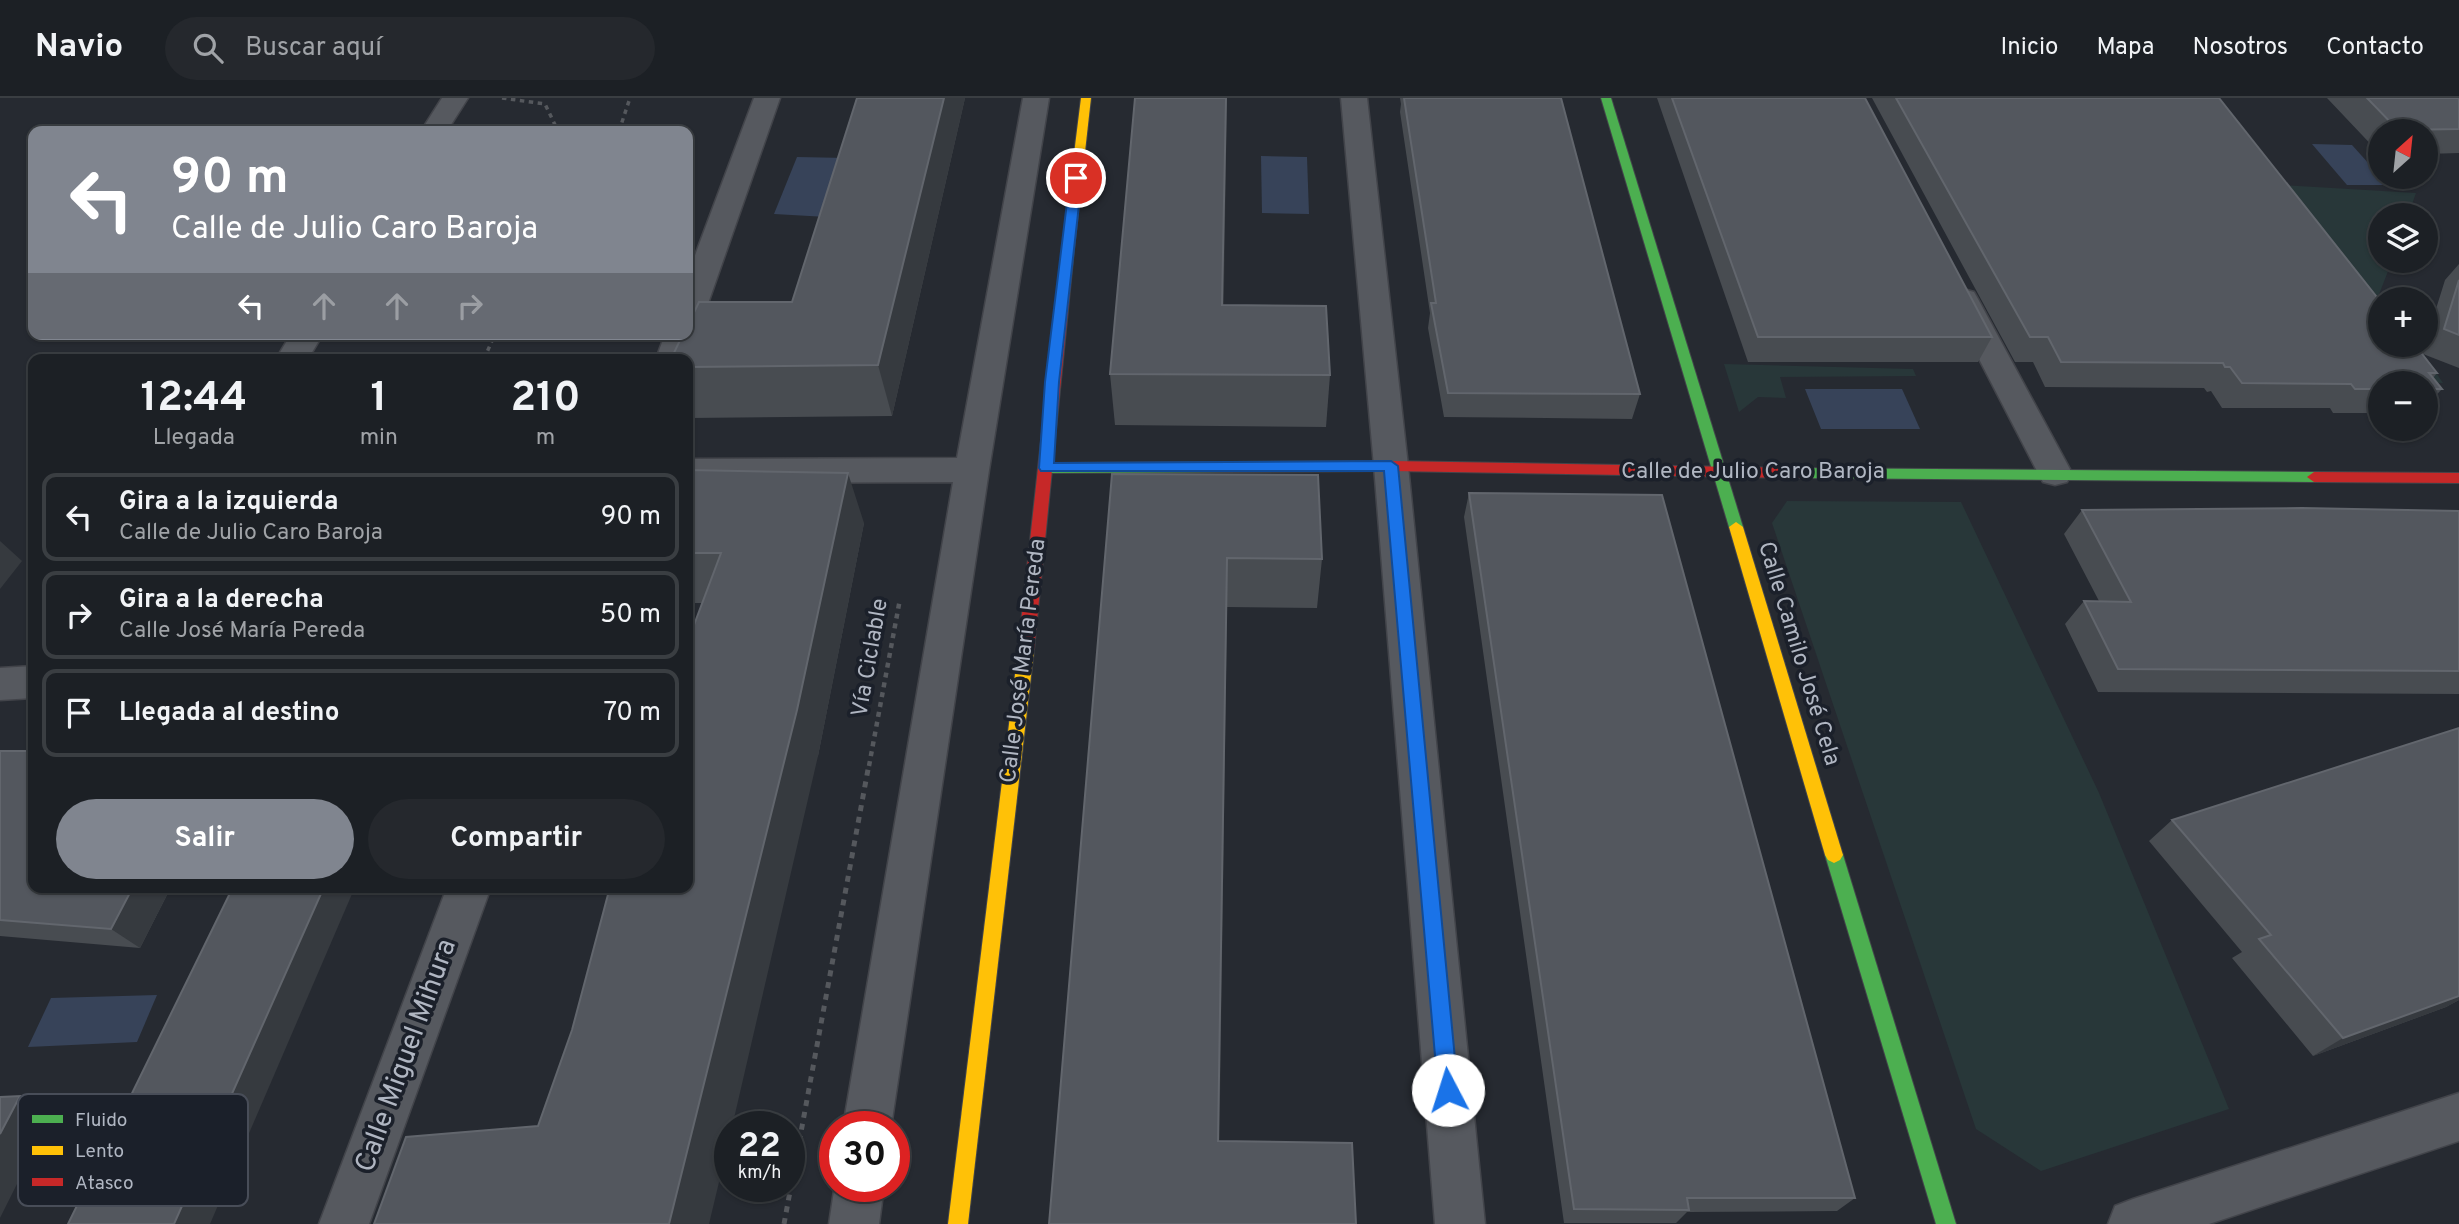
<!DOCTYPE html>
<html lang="es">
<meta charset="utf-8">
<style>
:root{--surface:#1c2025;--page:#25282d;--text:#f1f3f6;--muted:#a0a3a7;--line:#3a3e42;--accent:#80858f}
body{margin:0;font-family:Overpass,sans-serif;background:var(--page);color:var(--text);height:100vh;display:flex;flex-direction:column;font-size:26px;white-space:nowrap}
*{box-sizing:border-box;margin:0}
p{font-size:23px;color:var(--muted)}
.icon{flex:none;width:38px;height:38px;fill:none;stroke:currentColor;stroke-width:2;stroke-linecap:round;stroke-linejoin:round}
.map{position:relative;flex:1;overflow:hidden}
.panel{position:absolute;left:28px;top:256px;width:665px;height:539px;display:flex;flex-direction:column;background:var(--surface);border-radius:14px;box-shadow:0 2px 5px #0004,0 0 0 2px var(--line)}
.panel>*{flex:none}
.hud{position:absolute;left:28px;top:28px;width:665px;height:214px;border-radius:14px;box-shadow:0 2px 5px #0004,0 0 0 2px var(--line);background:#80858f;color:#fff;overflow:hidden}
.needle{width:46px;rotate:27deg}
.buttons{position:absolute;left:2368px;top:21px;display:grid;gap:14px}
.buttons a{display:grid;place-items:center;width:70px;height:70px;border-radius:50%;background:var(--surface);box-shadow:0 2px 5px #0004,0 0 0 2px var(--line);font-size:35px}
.speed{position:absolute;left:714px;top:1013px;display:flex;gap:14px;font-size:35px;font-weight:700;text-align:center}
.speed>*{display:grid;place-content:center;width:91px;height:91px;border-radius:50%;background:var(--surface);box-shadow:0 2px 5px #0004,0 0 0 2px var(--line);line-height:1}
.speed small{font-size:18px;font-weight:400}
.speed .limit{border:10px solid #d22;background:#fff;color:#111}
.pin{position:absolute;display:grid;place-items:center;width:60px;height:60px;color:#fff;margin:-30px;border:4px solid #fff;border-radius:50%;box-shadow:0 2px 7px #0007}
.me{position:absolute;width:77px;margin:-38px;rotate:355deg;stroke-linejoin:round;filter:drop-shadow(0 0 5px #0008)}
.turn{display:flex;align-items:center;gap:24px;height:147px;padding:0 28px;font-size:32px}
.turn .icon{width:91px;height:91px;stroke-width:2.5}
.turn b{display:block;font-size:49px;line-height:60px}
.lanes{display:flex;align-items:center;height:66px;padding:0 28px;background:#0003;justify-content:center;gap:35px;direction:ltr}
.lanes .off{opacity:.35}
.eta{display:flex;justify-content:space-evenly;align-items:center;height:119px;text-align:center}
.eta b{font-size:42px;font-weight:700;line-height:49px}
.cta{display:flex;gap:14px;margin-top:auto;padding:14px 28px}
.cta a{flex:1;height:80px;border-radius:42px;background:var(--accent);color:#fff;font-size:28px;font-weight:700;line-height:80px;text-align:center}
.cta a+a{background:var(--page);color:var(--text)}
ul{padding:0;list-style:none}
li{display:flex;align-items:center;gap:21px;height:88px;margin:0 14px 10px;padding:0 14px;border:4px solid var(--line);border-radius:14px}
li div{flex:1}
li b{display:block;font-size:26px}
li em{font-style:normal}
header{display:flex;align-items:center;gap:42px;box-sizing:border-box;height:98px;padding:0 35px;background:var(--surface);border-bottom:2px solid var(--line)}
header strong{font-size:33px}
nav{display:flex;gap:38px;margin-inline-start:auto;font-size:24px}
.search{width:490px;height:63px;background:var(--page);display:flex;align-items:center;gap:18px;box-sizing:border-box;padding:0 24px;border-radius:38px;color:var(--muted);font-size:26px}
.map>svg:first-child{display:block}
</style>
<header>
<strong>Navio</strong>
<div class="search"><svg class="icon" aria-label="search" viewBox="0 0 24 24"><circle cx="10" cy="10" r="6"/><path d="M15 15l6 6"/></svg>Buscar aquí</div>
<nav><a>Inicio</a><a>Mapa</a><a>Nosotros</a><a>Contacto</a></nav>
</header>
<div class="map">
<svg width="2459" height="1126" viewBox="0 0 2459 1126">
<rect width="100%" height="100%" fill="#262a31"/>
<g fill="#283739">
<path d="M2250 85 2416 95 2408 117H2380V163H2392L2378 199 2380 247H2417L2443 285 2402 283Z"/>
<path d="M1724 266 1913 271 1916 278 1780 279 1786 300 1758 299 1739 314Z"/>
<path d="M1787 403 1961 404 2099 695 2229 1011 2041 1073 1976 1031 1772 425Z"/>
</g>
<g fill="#374359">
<path d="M2312 46 2352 47 2388 87H2347Z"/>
<path d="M1261 58 1307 59 1309 116 1262 115Z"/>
<path d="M797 59 847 60 827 119 774 116Z"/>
<path d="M1805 291H1902L1920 331H1821Z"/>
<path d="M157 897 137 944 28 949 51 900Z"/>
</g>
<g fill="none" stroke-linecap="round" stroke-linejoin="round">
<defs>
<g id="street">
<path d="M442 0H468L447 33H421Z"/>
<path d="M754 0H780L704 217 699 224 688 227V176Z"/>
<path d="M1023 0H1049L989 372 891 1029H843L953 384 688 385V361L957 360Z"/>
<path d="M1341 0H1367L1408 368 1485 1126H1435L1374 368Z"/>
<path d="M1963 191 1974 194 1978 201 2072 375 2067 384 2055 387 2043 384 2038 375 1948 201 1952 194Z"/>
<path d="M688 228 692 229 697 236 688 261H656L665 236H688Z"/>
<path d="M291 236H323L308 261H276Z"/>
<path d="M33 568V600L0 602V570Z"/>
<path d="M447 789H491L369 1126H319Z"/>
<path d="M2459 995V1043L2209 1126H2108L2115 1108 2133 1101Z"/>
<path d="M835 1086 884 1088 879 1126H829Z"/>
</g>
<g id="fast">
<path d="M1601 0H1611L1743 429 1741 433 1736 434 1729 429Z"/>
<path d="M1391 363 1398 368 1391 373 1046 375 1039 370 1046 365Z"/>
<path d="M1800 370 2314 374 2321 379 2314 384 1800 380 1793 375Z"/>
<path d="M1834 749 1840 752 1843 757 1956 1126H1936L1825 757 1828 752Z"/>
</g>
<g id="slow">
<path d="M1081 0H1091L1074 152 1068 156 1062 152Z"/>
<path d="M1736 424 1743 429 1843 757 1840 762 1834 765 1828 762 1825 757 1729 429Z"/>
<path d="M1026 546 1032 548 1034 552 968 1126H948L1018 552 1020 548Z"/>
</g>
<g id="jam">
<path d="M1068 148 1074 152 1034 552 1032 556H1020L1018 552 1062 152Z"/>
<path d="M1391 363 1800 370 1807 375 1800 380 1391 373 1384 368Z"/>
<path d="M2314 374 2459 375V385L2314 384 2307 379Z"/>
</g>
</defs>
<use href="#street" stroke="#42444a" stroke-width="3"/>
<use href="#fast" stroke="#42444a" stroke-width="2"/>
<use href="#slow" stroke="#42444a" stroke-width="2"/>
<use href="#jam" stroke="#42444a" stroke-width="2"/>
<g stroke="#55585d" stroke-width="3.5" stroke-dasharray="4.5 4.5" stroke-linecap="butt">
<path d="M502 0 545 6 558 33"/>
<path d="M619 33 630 0"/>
<path d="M484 261 495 236"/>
</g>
<path stroke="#55585d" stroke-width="4.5" stroke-dasharray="5 5" stroke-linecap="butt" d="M869 668 900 501"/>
<path stroke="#55585d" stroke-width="5" stroke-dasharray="6 6" stroke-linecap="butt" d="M784 1126 869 666"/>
<use href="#street" fill="#56595f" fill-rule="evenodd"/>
<use href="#fast" fill="#4caf50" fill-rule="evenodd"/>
<use href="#slow" fill="#ffc107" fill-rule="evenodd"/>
<use href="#jam" fill="#c62828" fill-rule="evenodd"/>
</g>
<g fill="#484c51">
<path d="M857 0H965L892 318 689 320 688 317V261L792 204Z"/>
<path d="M1400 0H1561L1640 296 1632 321 1444 319 1428 230 1430 215 1400 14 1401 6Z"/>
<path d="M1657 0H1865L1992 239 1978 264H1748Z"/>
<path d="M1872 0H2219L2422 255 2424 247H2426V243L2445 182 2459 166V270L2423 256 2437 275 2433 280 2442 291 2426 308V285H2380V315H2333L2330 310H2222L2211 293 2207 294 2204 290 2045 289 2033 264H2015Z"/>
<path d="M2327 0H2459V55L2426 56V33H2380V56Z"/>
<path d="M1224 207 1330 277 1326 329 1115 327 1110 276Z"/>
<path d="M688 372 864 425 818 658 538 1028 572 932 702 505H688Z"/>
<path d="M1112 376 1322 461 1317 510 1227 509 1049 1126Z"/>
<path d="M1469 395 1855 1100 1837 1113 1687 1114 1676 1125H1564L1464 419Z"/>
<path d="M2082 412 2459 413V596L2098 594 2065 526 2084 503H2099L2064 436Z"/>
<path d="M0 653 171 789 140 850 0 838Z"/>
<path d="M2172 722 2459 902 2446 909 2313 958 2232 860 2242 854 2149 743Z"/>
</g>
<g fill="#363a3f">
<path d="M944 0H965L892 318 878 267Z"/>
<path d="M1226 0H1227L1223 258 1222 207Z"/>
<path d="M848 375 864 425 818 658 732 1029H730V1038L709 1126H669Z"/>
<path d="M0 443 22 463 0 491Z"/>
<path d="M1227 460V509L1219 1074 1218 1043Z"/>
<path d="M133 789H171L140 850 111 831Z"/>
<path d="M324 789H355L210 1126H174Z"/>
<path d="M2459 898V902L2446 909 2313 958 2343 940Z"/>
<path d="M20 998 53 1014 0 1120V1036Z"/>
</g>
<g fill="#53575e" stroke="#62666d" stroke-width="2">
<path d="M857 0H944L878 267 688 269V261H671L683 236H688V227L699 204H792Z"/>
<path d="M1135 0H1226L1222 207 1326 208 1330 277 1110 276Z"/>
<path d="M1404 0H1561L1640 296 1448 295 1431 205H1436Z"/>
<path d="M1672 0H1865L1992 239H1758Z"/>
<path d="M1896 0H2219L2380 203V247H2415L2437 275H2429L2442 291H2426V285H2380V291H2355L2351 286 2242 285 2230 269H2225L2223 265 2061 264 2048 239H2030Z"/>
<path d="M2367 0H2459V31L2398 32Z"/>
<path d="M2459 182V237L2444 231Z"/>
<path d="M688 372 848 375 797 612 669 1126H374L406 1039 538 1028 572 932 610 789H688V543L721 455H688Z"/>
<path d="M1112 376 1318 377 1322 461 1227 460 1218 1043 1352 1045 1356 1126H1049Z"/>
<path d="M1469 395 1662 397 1855 1100H1687L1689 1112 1574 1111Z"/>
<path d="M2302 410 2459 413V573L2118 571 2084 503 2131 504 2082 412Z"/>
<path d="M2459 630V898L2343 940 2259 841 2271 837 2172 722Z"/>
<path d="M0 653H33V789H133L111 831 0 822Z"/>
<path d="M233 789H324L174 1126H68Z"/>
<path d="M20 998 0 1036V999Z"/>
</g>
<path fill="#1a73e8" stroke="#114b97" stroke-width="2" d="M1076 76 1082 80 1059 284 1054 365 1391 363 1398 368 1458 992 1455 998 1448 1001 1441 998 1438 992 1384 373H1041L1039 370 1045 284 1070 80Z"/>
<g text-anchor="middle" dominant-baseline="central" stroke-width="7" stroke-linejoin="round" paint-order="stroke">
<g font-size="23" fill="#b0b6c2" stroke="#1b202a">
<text x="1753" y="374">Calle de Julio Caro Baroja</text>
<text transform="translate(1798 556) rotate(73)">Calle Camilo José Cela</text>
<text transform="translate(871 560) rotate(-80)">Vía Ciclable</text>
<text transform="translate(1024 563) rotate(-83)">Calle José María Pereda</text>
</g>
<g font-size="28" fill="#b0b6c2" stroke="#1b202a">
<text transform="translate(407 958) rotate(-70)">Calle Miguel Mihura</text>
</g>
</g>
<rect x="18" y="996" width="230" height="112" rx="10" fill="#1b202a" stroke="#484d58" stroke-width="2"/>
<rect x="32" y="1017" width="31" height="8" fill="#4caf50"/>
<rect x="32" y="1048" width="31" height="9" fill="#ffc107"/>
<rect x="32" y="1080" width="31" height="8" fill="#c62828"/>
<g font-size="19" fill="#b0b6c2">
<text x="75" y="1028">Fluido</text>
<text x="75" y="1059">Lento</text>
<text x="75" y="1091">Atasco</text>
</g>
</svg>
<div class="buttons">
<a><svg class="needle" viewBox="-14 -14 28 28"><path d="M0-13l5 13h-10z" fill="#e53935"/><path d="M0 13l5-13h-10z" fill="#a0a3a7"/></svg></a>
<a><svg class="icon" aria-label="layers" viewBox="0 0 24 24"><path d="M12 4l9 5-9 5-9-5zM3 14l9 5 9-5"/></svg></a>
<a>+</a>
<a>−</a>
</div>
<div class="speed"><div>22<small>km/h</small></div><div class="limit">30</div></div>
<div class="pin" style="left:1076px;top:80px;background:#d93025"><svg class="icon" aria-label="arrive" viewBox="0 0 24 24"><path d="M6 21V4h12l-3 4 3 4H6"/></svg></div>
<svg class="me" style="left:1448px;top:992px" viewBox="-20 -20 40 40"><circle r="19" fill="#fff"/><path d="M0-13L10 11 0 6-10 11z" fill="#1a73e8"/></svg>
<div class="hud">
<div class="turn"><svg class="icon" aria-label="left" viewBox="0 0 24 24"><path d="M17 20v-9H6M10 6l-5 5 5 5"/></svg><div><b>90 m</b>Calle de Julio Caro Baroja</div></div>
<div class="lanes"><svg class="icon" aria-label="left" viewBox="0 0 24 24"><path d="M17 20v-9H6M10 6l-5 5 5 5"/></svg><svg class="icon off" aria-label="ahead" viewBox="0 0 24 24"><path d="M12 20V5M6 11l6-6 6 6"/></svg><svg class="icon off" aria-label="ahead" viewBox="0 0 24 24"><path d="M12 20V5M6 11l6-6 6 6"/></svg><svg class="icon off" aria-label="right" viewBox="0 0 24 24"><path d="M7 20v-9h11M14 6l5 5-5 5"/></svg></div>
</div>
<section class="panel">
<div class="eta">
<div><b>12:44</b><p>Llegada</p></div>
<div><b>1</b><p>min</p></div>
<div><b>210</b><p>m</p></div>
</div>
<ul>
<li><svg class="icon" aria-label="left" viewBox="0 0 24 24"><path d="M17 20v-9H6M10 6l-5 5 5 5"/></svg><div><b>Gira a la izquierda</b><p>Calle de Julio Caro Baroja</p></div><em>90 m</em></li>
<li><svg class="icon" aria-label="right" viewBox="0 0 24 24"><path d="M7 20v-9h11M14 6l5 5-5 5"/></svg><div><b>Gira a la derecha</b><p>Calle José María Pereda</p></div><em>50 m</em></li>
<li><svg class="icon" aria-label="arrive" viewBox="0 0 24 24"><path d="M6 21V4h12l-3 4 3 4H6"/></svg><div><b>Llegada al destino</b></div><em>70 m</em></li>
</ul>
<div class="cta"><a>Salir</a><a>Compartir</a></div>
</section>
</div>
